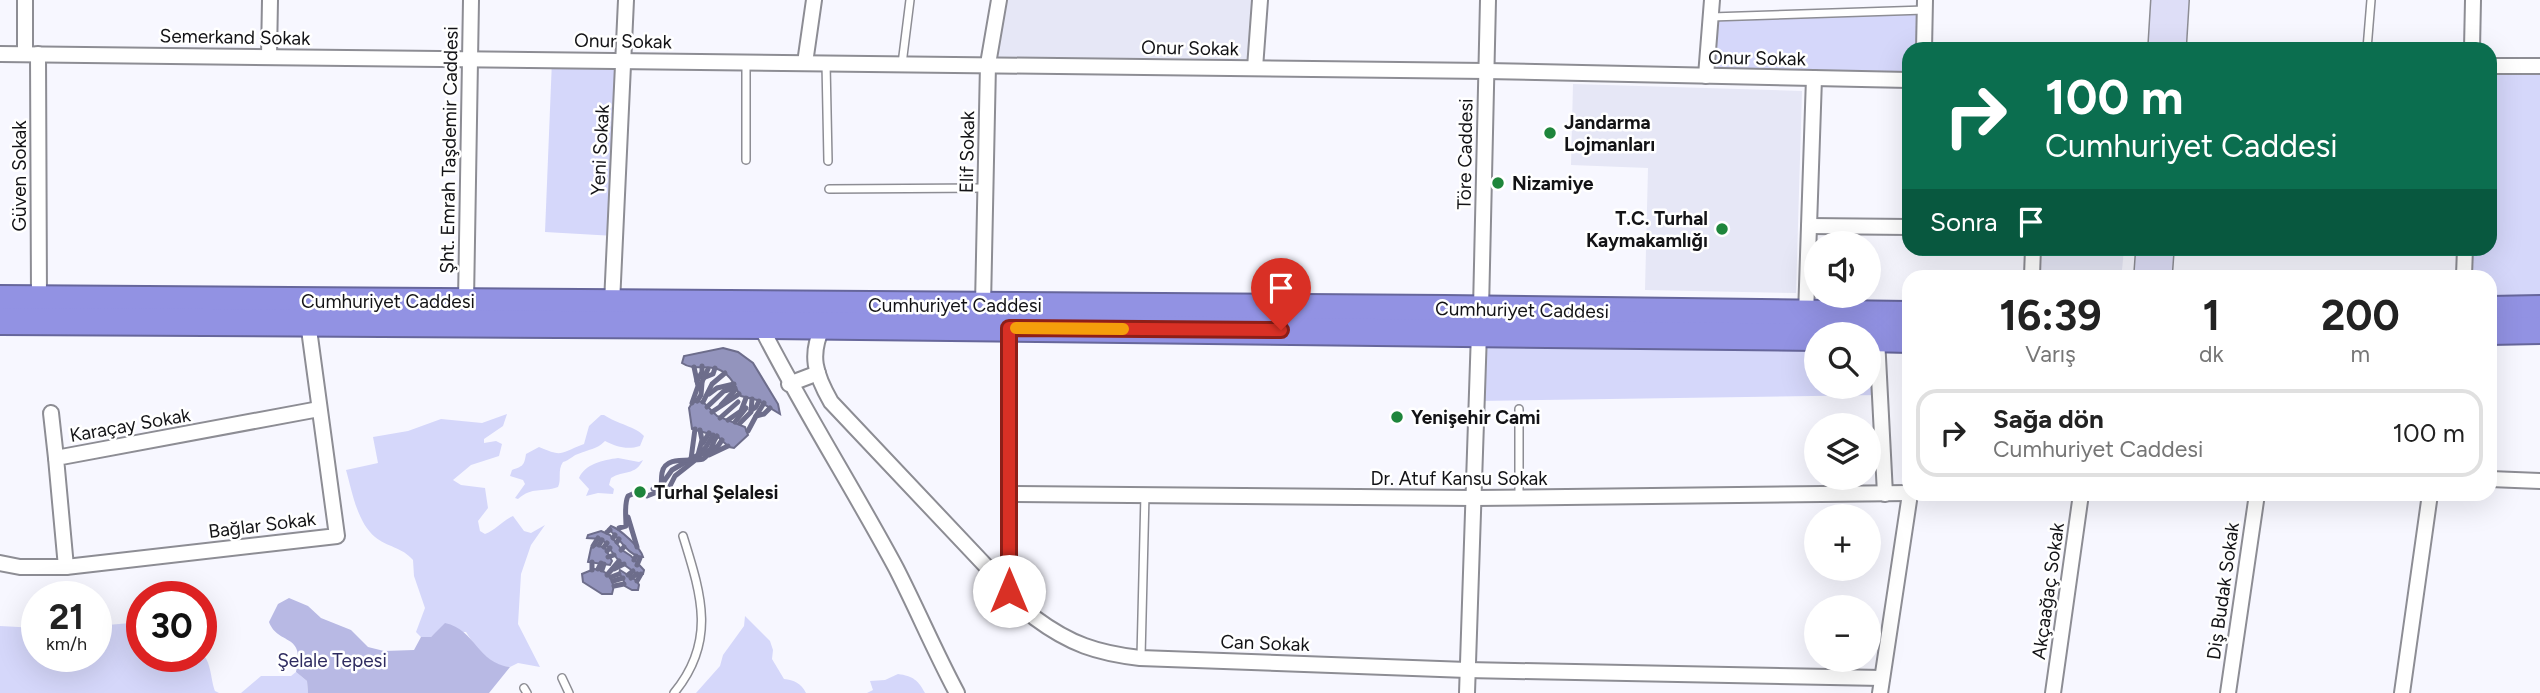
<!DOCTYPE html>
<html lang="tr">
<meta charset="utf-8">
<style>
:root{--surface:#fff;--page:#f6f6f6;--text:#222;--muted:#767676;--line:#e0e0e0}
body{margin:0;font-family:Figtree,sans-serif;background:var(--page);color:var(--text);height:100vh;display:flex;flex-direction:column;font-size:26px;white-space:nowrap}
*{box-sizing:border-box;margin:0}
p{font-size:23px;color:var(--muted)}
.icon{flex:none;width:38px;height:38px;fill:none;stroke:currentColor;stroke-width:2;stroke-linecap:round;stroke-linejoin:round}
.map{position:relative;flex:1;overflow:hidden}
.drawer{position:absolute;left:1902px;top:270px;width:595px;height:231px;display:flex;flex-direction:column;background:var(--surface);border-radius:21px;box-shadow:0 7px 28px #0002}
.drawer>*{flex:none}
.top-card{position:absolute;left:1902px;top:42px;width:595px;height:214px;border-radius:21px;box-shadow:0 7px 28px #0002;background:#0b6e4f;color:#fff;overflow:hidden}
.fabs{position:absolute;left:1804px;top:231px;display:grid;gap:14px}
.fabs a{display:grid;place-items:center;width:77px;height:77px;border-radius:50%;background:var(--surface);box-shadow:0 7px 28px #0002;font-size:35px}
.speed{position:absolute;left:21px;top:581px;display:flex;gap:14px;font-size:35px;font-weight:700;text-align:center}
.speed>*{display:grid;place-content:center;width:91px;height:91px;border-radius:50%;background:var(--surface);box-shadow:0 7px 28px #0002;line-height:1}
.speed small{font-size:18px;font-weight:400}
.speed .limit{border:10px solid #d22;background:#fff;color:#111}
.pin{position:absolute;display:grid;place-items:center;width:60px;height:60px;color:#fff;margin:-72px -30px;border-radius:50% 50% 50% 0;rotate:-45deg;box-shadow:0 0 7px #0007}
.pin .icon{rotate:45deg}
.me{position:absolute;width:77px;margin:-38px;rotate:0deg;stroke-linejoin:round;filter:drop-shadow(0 0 5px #0008)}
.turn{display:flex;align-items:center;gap:24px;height:147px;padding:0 28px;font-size:32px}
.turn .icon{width:91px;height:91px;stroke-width:2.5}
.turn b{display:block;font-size:49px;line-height:60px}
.then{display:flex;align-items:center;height:66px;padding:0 28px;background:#0003;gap:14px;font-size:26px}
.eta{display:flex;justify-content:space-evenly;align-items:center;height:119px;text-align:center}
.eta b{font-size:42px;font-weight:700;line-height:49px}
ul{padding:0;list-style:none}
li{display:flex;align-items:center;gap:21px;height:88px;margin:0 14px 10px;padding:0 14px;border:4px solid var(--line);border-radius:21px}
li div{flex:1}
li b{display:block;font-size:26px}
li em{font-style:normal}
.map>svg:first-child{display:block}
</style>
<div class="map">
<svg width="2540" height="693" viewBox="0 0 2540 693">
<rect width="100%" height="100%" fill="#f7f7ff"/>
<g fill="#e6e7f6">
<path d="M999 0H1260L1255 68 988 64Z"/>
<path d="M1573 84 1802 91 1796 293 1645 290 1648 168 1571 165Z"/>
<path d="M2042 249H2124L2122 270 2118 276H2041Z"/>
</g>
<g fill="#d5d7fa">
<path d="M1925 10 1924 49H1909V80L1706 76 1711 17Z"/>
<path d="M552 60 623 61 615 236 545 232Z"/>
<path d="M2490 66H2540V296H2490V276H2464L2465 249 2490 248Z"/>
<path d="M1479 346 1816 351V387H1869V351H1878L1880 395 1477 401Z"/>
<path d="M507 414 503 426 484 439V443L496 441 502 444 499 456 471 465 453 480 461 485 485 488 488 508 478 521 480 531 485 534C496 530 502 521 513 516L524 531 531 533 545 525 531 545 521 574 518 624 540 667 518 663 510 667 496 665 477 649 466 632H437L431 637H421L416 632 425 608 414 576 413 560C402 547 387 547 375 537 357 522 352 491 346 470L378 463 373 437 408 431 441 419 482 423Z"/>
<path d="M601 415H604C617 424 637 427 644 436L640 446C627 450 617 447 605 441 596 450 589 449 578 454 572 456 570 460 563 462 557 471 562 479 558 487 541 493 533 486 518 499L515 498 525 484 523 480 510 476 512 470C522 466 524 467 526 454L539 447C563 457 558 454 584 444L589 426Z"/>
<path d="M618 458 639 462 643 460C635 476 624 470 611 478L609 485 614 489 613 494 598 493 586 496 589 489 579 478C585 464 603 460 618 458Z"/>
<path d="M745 616 770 641 773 650 772 659 784 679C794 680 801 683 806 693H696L720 666 723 655 744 626Z"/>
<path d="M142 622V656H201V652C212 663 210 677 215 691L219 693H0V626L37 628V656H96V626Z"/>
<path d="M296 672 307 681 308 693H241L261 676H291Z"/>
<path d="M898 674C913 676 918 680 925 693H867L873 690 870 681 885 680Z"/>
</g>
<path fill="#b8b9e4" d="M289 598 308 606 321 618 351 630 368 647 384 651 414 650 421 637H431L445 623C476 630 477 663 510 667L489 693H308L307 681 296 672C306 632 278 646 269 622L278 604Z"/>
<g fill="#9394bd" stroke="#6d6d8b" stroke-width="2">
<path d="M723 348 738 352 753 363 778 404 780 414 757 400 741 396C736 390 734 382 729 377 714 360 696 373 682 363L684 356Z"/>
<path d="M697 401 703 402 717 416 745 427 748 435 734 448 729 447 717 436 692 429 689 408 692 403Z"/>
<path d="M611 526C620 529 641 548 643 557 627 556 621 538 608 529Z"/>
<path d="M601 531 610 535 622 550 631 556 644 570 643 574H637L619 561 602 539 587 538 588 535Z"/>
<path d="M597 545 605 548 612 561 610 565 588 562 591 548Z"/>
<path d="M594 569C606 569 617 581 612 594H602L583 582 582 574Z"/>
<path d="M620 570 637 581 639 585 638 590H632L625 586 623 578 619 574Z"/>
</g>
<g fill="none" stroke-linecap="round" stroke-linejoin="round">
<g stroke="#6d6d8b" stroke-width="5">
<path d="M703 378 713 374 715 368"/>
<path d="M697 381 702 372V366"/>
<path d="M701 384 708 369"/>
<path d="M709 394 717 388 734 384"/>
<path d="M697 401 701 395 702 383"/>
<path d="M703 402 712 384 725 373"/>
<path d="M692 403 698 386 694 367"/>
<path d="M721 405 735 390"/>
<path d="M707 407 724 391 735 388"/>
<path d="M751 410 756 407 759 401"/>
<path d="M712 412 739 394"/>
<path d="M756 416 764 403"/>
<path d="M720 418 738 402"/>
<path d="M728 420 741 411 746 398"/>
<path d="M735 422 746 408"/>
<path d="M740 423 751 412 752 399"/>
<path d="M748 431 756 416 764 414 770 408"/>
<path d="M703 443 709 433"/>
<path d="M700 453 706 447 713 435"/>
<path d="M709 455 728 446"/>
<path d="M696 457 718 446 722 440"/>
<path d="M691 459 695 429"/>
<path d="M653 489 662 484 672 470 698 455 702 440 700 430"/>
<path d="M660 491 669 488 675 476 694 461"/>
<path d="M628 517 637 547"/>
<path d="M619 528 626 526C626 516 624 504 628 496L637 492 647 496 660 491C662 485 661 479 662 473 665 455 691 462 703 459 712 453 711 444 717 436"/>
<path d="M607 532 610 530"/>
<path d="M613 538 615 535"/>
<path d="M617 542 619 539"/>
<path d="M599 545 602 540"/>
<path d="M593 546 598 538"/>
<path d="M604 547 607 543"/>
<path d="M621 550 624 547"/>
<path d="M607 551 610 548"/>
<path d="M608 557 614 555"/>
<path d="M634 560 636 556"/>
<path d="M592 562V570"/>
<path d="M637 565 640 558"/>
<path d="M598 569 601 563"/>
<path d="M614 569 624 564"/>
<path d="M602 570 604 564"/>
<path d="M607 575 619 561"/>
<path d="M628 575 633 571"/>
<path d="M611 577 619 574"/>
<path d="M631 578 637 574"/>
<path d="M613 581 623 578"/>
<path d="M637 581 641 574"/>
<path d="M614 586 624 584"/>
</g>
<defs>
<g id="lane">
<path d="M1711 17 1925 10"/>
<path d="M2367 49 2371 0"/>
<path d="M746 63V160"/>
<path d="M826 63 828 161"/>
<path d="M902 64 910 0"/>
<path d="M829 189 985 188"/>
<path d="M1519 497V409"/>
<path d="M1141 657 1145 494"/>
<path d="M562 678 569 693"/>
<path d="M524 688 527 693"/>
<path d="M674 693C717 641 701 594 683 536"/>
</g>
<g id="street">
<path d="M1924 49 1925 0"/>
<path d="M2472 49 2473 0"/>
<path d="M0 54 1486 71 1909 80"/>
<path d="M25 54V0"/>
<path d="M38 54 39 299"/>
<path d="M269 56 270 0"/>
<path d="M805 63 814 0"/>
<path d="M2490 66H2540"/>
<path d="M1255 68 1260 0"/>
<path d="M1706 76 1712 0"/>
<path d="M1809 226 1909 227"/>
<path d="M2032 276 2033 248"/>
<path d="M2464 276 2465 248"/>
<path d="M466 301 471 0"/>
<path d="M612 303 626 0"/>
<path d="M983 305 988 64 999 0"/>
<path d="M1481 309 1488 0"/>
<path d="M1806 315 1814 78"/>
<path d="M760 325C802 408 852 486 896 568 917 609 935 652 957 693"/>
<path d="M823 326C809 355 815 374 831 402L1035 618C1070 644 1097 653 1140 658L1467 670 1882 678"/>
<path d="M1877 338 1885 494"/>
<path d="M789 384 818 373"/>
<path d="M51 413 56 458"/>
<path d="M2490 479 2540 481"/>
<path d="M1009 494 1474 498 1909 493"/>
<path d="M0 563 20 567H66L337 536 308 322"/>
<path d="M66 567 56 458 319 409"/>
<path d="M1009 591V328"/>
<path d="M1467 693 1479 332"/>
<path d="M1880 693 1910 494"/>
<path d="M2053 693 2081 494"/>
<path d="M2228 693 2257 494"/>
<path d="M2402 693 2430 494"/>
</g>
<g id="secondary">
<path d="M2159 49 2162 0"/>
<path d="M2175 49 2178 0"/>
<path d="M2145 276 2147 248"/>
<path d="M2161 276 2163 248"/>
</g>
<g id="highway">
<path d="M0 299 1445 309 1909 315"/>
<path d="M2490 310 2540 309"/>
<path d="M0 321 769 325 1816 337"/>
<path d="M2490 331 2540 330"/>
<path d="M1869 338 1909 339"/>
</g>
</defs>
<use href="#lane" stroke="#8d8d94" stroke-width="10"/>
<use href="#street" stroke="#8d8d94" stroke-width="18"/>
<use href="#secondary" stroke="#8d8d94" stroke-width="24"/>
<use href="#highway" stroke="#66669b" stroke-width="30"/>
<use href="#lane" stroke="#fff" stroke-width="7"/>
<use href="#street" stroke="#fff" stroke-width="14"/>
<use href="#secondary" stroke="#dedef7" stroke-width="21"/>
<use href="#highway" stroke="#9292e3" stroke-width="26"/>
</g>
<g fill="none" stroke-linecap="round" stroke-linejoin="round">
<defs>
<path id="route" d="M1009 591V328L1281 330"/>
</defs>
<use href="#route" stroke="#8d1f18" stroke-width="18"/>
<use href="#route" stroke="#d93025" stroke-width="12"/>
<path stroke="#f59e0b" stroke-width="12" d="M1016 328 1123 329"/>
</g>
<g fill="#1e853b" stroke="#fff" stroke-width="2.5">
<circle cx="1550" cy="133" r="7"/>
<circle cx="1498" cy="183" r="7"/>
<circle cx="1722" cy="229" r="7"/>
<circle cx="1397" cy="417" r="7"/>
<circle cx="640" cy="492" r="7"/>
</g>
<g text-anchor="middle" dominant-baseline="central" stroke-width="5" stroke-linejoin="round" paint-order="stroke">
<g font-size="19" fill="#131316" stroke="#fff">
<text transform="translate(235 37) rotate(1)">Semerkand Sokak</text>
<text transform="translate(623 41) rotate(1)">Onur Sokak</text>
<text transform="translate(1190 48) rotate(1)">Onur Sokak</text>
<text transform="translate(1757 58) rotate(1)">Onur Sokak</text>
<text transform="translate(449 150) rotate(-89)">Şht. Emrah Taşdemir Caddesi</text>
<text transform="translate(600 150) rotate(-87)">Yeni Sokak</text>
<text transform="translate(967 152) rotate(-89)">Elif Sokak</text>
<text transform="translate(1465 154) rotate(-89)">Töre Caddesi</text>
<text transform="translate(19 176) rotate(-90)">Güven Sokak</text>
<text x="388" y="301">Cumhuriyet Caddesi</text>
<text x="955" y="305">Cumhuriyet Caddesi</text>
<text transform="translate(1522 310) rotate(1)">Cumhuriyet Caddesi</text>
<text transform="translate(130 425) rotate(-10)">Karaçay Sokak</text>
<text x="1459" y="478">Dr. Atuf Kansu Sokak</text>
<text transform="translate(262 525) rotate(-7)">Bağlar Sokak</text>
<text transform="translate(2048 591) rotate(-82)">Akçaağaç Sokak</text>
<text transform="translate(2223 591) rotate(-82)">Diş Budak Sokak</text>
<text transform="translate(1265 643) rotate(2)">Can Sokak</text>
</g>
<g font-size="19" font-weight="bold" fill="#131316" stroke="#fff" text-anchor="start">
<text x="1564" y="122">Jandarma<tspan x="1564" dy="22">Lojmanları</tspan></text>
<text x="1512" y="183">Nizamiye</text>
<text x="1708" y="218" text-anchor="end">T.C. Turhal<tspan x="1708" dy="22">Kaymakamlığı</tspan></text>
<text x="1411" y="417">Yenişehir Cami</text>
<text x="654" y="492">Turhal Şelalesi</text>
</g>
<g font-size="19" fill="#2f2c60" stroke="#fff">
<text x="332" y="660">Şelale Tepesi</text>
</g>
</g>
</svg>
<div class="fabs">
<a><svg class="icon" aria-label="sound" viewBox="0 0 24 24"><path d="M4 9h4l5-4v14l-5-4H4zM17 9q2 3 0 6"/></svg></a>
<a><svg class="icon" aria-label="search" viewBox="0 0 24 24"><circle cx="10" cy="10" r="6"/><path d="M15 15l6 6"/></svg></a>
<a><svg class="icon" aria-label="layers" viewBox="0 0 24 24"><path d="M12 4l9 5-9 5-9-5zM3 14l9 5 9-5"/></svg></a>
<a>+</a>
<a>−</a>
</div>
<div class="speed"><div>21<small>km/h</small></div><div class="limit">30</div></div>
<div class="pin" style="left:1281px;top:330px;background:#d93025"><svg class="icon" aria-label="arrive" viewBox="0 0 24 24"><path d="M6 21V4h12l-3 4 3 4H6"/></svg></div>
<svg class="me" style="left:1009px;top:591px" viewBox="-20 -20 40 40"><circle r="19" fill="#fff"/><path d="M0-13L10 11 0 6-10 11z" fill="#d93025"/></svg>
<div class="top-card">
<div class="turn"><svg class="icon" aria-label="right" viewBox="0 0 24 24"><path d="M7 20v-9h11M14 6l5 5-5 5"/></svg><div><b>100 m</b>Cumhuriyet Caddesi</div></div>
<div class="then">Sonra<svg class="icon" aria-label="arrive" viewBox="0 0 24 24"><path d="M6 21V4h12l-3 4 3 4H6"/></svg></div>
</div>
<section class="drawer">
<div class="eta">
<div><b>16:39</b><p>Varış</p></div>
<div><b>1</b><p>dk</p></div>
<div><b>200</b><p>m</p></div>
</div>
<ul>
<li><svg class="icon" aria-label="right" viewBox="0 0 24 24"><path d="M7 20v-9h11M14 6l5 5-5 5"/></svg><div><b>Sağa dön</b><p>Cumhuriyet Caddesi</p></div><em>100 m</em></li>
</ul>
</section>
</div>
